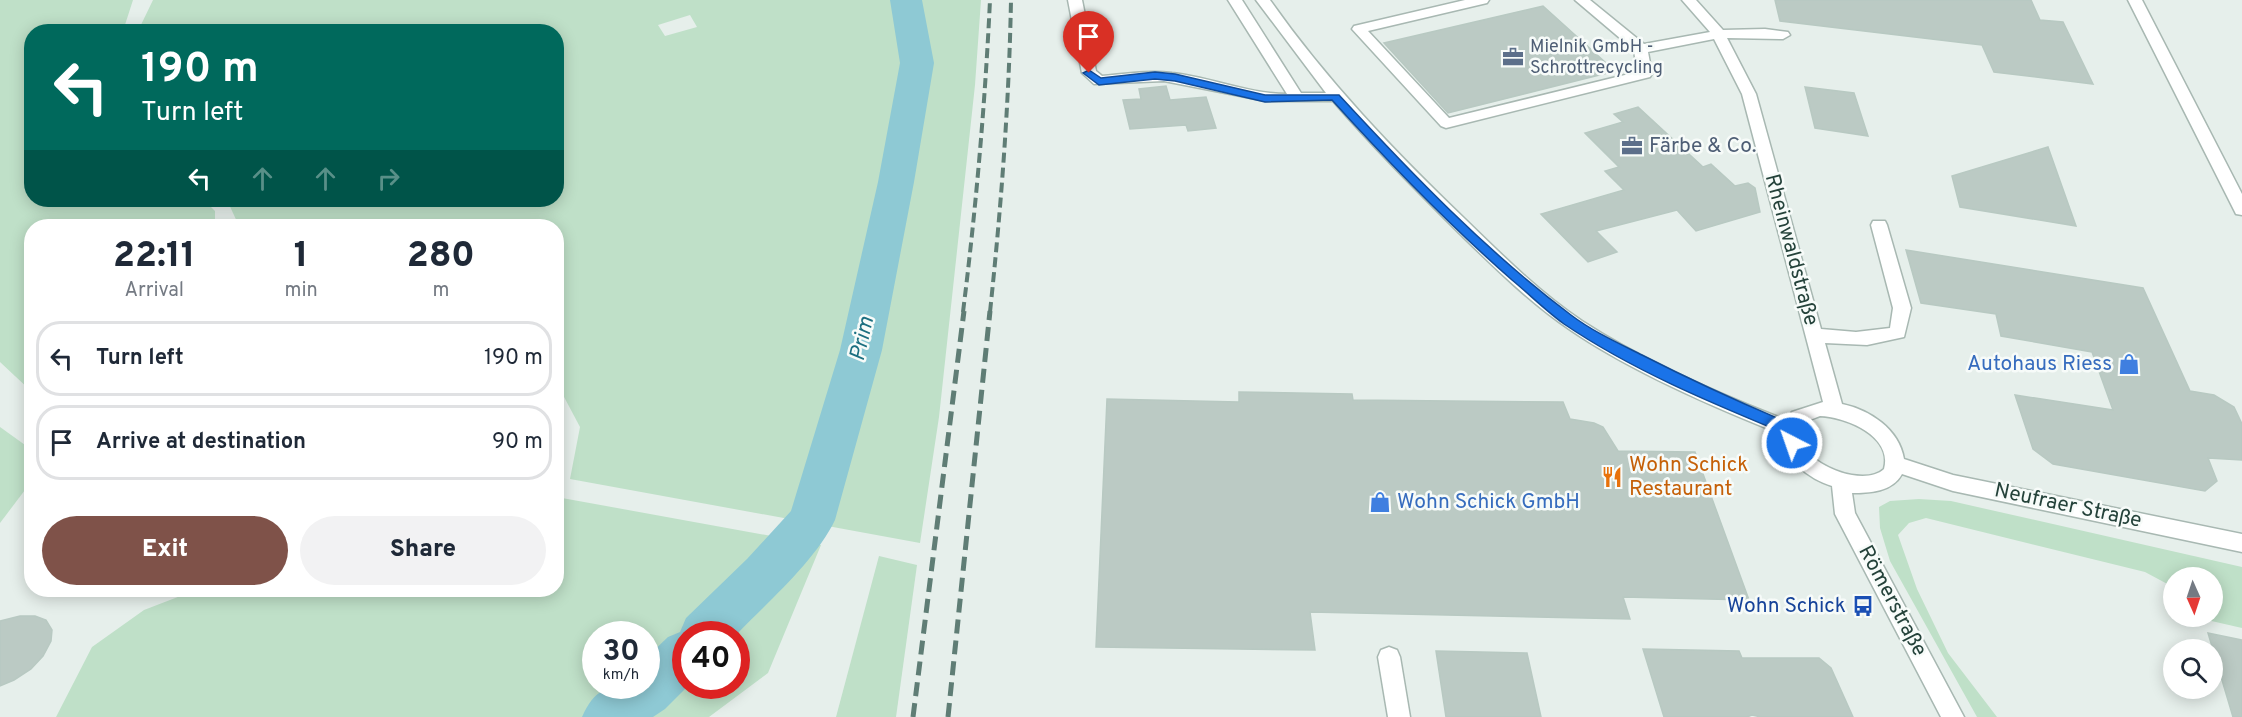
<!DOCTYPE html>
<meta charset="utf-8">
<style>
:root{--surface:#fff;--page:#f2f2f3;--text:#1f2937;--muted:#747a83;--line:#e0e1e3;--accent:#7f5249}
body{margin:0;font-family:Overpass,sans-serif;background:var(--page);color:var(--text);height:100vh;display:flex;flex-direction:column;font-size:22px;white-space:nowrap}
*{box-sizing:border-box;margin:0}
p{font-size:20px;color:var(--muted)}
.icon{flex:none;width:33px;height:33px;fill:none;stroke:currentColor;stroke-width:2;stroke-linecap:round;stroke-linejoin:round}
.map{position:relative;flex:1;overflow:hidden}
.sheet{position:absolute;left:24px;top:219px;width:540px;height:378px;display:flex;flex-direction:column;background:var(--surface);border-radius:24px;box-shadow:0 3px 15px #0003}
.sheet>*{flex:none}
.top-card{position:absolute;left:24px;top:24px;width:540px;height:183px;border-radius:24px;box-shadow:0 3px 15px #0003;background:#00695c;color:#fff;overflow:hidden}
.needle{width:39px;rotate:177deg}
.controls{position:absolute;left:2163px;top:567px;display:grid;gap:12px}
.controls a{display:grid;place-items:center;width:60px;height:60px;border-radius:50%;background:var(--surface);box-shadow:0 3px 15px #0003;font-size:30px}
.speed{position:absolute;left:582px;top:621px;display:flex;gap:12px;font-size:30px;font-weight:700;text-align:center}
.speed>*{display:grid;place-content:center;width:78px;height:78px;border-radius:50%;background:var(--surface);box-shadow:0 3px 15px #0003;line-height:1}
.speed small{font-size:15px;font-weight:400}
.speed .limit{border:9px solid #d22;background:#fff;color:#111}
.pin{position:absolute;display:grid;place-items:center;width:51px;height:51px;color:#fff;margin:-62px -26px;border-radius:50% 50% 50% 0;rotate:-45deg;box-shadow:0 0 6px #0007}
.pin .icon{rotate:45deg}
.me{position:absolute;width:66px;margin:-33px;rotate:319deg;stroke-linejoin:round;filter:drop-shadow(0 0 4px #0008)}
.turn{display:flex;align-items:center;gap:21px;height:126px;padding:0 18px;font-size:27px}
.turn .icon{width:78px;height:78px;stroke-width:2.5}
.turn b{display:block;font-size:42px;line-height:51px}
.lanes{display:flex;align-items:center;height:57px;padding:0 18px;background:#0003;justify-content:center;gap:30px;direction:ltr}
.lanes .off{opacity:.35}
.eta{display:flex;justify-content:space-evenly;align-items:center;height:102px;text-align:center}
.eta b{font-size:36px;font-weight:800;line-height:42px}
.cta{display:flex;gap:12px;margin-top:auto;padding:12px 18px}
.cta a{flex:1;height:69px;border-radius:36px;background:var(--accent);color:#fff;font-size:24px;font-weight:800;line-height:69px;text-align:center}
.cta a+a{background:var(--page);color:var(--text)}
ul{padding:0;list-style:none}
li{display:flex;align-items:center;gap:18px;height:75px;margin:0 12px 9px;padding:0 6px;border:3px solid var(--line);border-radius:24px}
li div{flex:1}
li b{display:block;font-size:22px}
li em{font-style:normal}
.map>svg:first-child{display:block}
</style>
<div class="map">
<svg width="2242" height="717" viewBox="0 0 2242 717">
<rect width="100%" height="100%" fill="#e6efeb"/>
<g fill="#bfe0c8" fill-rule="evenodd">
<path d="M0 0H133L123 31 32 32V200H204L215 211V226H32L31 391 0 362Z"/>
<path d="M153 0H981L975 85 939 417 920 543 570 479 580 427 563 395 557 392 556 226H239L227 200H556V32L138 31ZM690 15 697 27 665 36 658 25Z"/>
<path d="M0 427 32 450 31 482 0 523Z"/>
<path d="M562 498 821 545 768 673 709 717H56L92 647 144 610 196 590H556L557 503ZM596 634H646V686H596ZM686 634H736V686H686Z"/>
<path d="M1919 499 1951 501 2242 567V628L2194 617 2212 616V578H2174L2173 587 2145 572 1926 518 1909 523 1898 535 1917 589 1948 653 1997 717H1977L1890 561 1880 528 1879 507 1890 501Z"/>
<path d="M879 556 917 565 896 717H836Z"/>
</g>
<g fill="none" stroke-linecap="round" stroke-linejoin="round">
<path fill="#8ec9d4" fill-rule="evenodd" d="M890 0H922L934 63 914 182 882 350 835 520C816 560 768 602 736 635L686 634V686H688L665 709 653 717H582C597 683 613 686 646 686V658L668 637 680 632 686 618 747 559 791 511 840 350 878 182 900 63Z"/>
</g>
<g fill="#bbcac4" stroke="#b8c9c2" stroke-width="1.5">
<path d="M1775 0H2031L2040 20 2063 22 2093 84 1994 72 1982 45 1780 21Z"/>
<path d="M1543 6 1615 71 1448 113 1384 43Z"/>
<path d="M1166 86 1170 100 1206 97 1216 128 1188 131 1186 125 1130 129 1123 100 1141 99 1139 89Z"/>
<path d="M1805 87 1854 93 1868 136 1815 128Z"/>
<path d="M1638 107 1703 167 1711 164 1735 186 1748 183 1755 188 1760 212 1696 231 1677 210 1596 231 1617 252 1588 262 1541 214 1624 190 1605 171 1619 167 1585 133 1623 122 1614 114Z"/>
<path d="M2048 147 2076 226 1960 207 1952 176Z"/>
<path d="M1906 250 2143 288 2190 391 2214 395 2234 407 2242 424V460L2208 458 2217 481 2205 491 2053 464 2033 449 2015 395 2113 410 2092 352 2001 336 1996 314 1921 303Z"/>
<path d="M1239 392 1352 394 1353 400 1563 402 1570 419 1594 423 1603 427 1618 451 1695 452 1749 600 1623 597 1630 619 1310 612 1315 650 1096 647 1107 399 1239 402Z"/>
<path d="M20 616H35L46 620 52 630 51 641 43 656 31 669 14 680 0 686V621Z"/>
<path d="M2208 633 2242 640V717H2233Z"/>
<path d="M1643 649 1739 651 1742 658H1819L1831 668 1853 717H1761L1752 715 1747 717H1664Z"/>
<path d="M1436 651 1527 653 1541 717H1446Z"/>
</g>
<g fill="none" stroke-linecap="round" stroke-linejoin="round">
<defs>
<g id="minor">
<path d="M1068 0H1082L1096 71 1102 76C1125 74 1149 70 1172 73 1211 77 1248 94 1287 94L1228 0H1242L1301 93H1326L1256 0H1270C1327 81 1394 151 1466 220 1502 255 1539 292 1582 321 1642 360 1719 394 1786 420L1792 412 1823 402 1742 94 1714 39 1648 52 1652 74 1650 77 1446 128 1441 126 1352 29 1354 26 1465 0H1489L1487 3 1368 31 1449 118 1637 72 1634 50 1575 0H1590L1644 44 1710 32 1682 0H1696L1723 30 1765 29 1788 32 1790 35 1783 39 1727 38 1756 94 1821 329 1856 332 1890 328 1893 308 1871 225 1873 221H1885L1887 225 1911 308 1904 337 1867 345 1825 343 1842 404C1870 410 1899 429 1904 459L1953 475 2242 534V552L1953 491 1902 474C1892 492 1870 493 1852 493L1855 513 1964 717H1941L1835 514 1832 486C1809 479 1783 459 1781 434 1713 407 1630 371 1569 329 1528 301 1492 265 1456 230 1414 188 1372 146 1333 101H1266L1164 81 1094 84 1082 73ZM1820 416C1846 417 1893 436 1884 469 1860 491 1788 456 1801 428 1804 421 1813 419 1820 416Z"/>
<path d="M2128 0H2142L2242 194V215L2236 214 2234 210Z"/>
<path d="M1389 647 1397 650 1400 657 1410 717H1388L1378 657 1381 650Z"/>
</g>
</defs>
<use href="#minor" stroke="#a8b8b2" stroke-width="3"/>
<use href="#minor" fill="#fff" fill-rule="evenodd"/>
<g stroke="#5f7d75" stroke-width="4" stroke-dasharray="10 5" stroke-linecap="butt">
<path d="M963 312C976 208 985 105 990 0"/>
<path d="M990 312C1001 208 1009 105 1011 0"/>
</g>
<g stroke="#5f7d75" stroke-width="5" stroke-dasharray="14 7" stroke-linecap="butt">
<path d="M913 717 964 311"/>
<path d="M948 717 990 311"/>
</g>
</g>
<path fill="#1a73e8" stroke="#114b97" stroke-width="1.5" d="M1089 70 1101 78 1155 72 1175 74 1265 95H1339C1411 173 1486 251 1571 315 1592 331 1618 343 1642 355 1693 381 1743 404 1796 426L1799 443 1797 447H1787L1784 433C1709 402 1632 370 1564 324 1546 311 1529 294 1512 280 1448 224 1389 163 1332 100L1265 102 1175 81 1155 79 1099 85 1083 73Z"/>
<defs>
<symbol id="office-bare" viewBox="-9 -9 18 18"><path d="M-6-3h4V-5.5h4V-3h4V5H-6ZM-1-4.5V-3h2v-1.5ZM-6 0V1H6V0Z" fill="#5c6f8a" stroke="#f7fbf9" stroke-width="2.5" paint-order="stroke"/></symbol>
<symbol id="shop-bare" viewBox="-9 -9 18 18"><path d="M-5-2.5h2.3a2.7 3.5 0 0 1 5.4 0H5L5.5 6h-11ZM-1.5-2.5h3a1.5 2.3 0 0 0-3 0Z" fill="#3f7fe0" stroke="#f7fbf9" stroke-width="2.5" paint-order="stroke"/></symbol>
<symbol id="restaurant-bare" viewBox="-9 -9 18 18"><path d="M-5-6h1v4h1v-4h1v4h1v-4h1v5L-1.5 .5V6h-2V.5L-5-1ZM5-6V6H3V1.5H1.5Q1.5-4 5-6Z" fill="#e8710a" stroke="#f7fbf9" stroke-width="2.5" paint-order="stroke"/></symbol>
<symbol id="bus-bare" viewBox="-9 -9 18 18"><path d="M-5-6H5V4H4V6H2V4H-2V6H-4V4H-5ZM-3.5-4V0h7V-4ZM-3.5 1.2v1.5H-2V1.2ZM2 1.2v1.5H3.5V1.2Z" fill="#1a4fb4" stroke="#f7fbf9" stroke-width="2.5" paint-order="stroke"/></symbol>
</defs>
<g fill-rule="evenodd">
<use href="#office-bare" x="1498" y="42" width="30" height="30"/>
<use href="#office-bare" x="1617" y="131" width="30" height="30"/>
<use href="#shop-bare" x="2114" y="349" width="30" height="30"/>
<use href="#restaurant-bare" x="1597" y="462" width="30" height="30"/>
<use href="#shop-bare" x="1365" y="487" width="30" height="30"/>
<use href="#bus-bare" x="1848" y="591" width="30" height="30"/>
</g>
<g text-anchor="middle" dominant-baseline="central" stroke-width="5" stroke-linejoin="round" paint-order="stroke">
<g font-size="18" fill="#4e5e75" stroke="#f7fbf9" text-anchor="start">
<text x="1530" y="47">Mielnik GmbH -<tspan x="1530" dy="21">Schrottrecycling</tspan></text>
</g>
<g font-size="21" fill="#4e5e75" stroke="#f7fbf9" text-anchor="start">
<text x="1649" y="146">Färbe &amp; Co.</text>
</g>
<g font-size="21" fill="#24423a" stroke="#f7fbf9">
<text transform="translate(1791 250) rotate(75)">Rheinwaldstraße</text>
<text transform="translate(2068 506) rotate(12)">Neufraer Straße</text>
<text transform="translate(1892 601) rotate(62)">Römerstraße</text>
</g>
<g font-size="21" fill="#366cbe" stroke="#f7fbf9" text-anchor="end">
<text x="2112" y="364">Autohaus Riess</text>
<text x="1397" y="502" text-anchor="start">Wohn Schick GmbH</text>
</g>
<g font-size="21" fill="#c56008" stroke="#f7fbf9" text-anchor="start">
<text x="1629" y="465">Wohn Schick<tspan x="1629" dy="24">Restaurant</tspan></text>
</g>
<g font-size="21" fill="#164399" stroke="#f7fbf9" text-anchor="end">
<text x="1846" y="606">Wohn Schick</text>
</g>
<g font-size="22" font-style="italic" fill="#1c6f80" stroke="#f7fbf9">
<text transform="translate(863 339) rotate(-77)">Prim</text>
</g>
</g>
</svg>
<div class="controls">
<a><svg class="needle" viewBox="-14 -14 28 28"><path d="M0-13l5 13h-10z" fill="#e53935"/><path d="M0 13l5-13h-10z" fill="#747a83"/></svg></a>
<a><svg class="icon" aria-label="search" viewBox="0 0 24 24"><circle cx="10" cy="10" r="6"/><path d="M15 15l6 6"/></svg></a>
</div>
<div class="speed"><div>30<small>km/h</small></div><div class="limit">40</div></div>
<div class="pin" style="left:1089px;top:73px;background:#d93025"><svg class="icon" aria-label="arrive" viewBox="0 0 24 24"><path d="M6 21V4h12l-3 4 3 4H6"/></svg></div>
<svg class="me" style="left:1792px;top:443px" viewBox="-20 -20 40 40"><circle r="17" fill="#1a73e8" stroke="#fff" stroke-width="3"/><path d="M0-11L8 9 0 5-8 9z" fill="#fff"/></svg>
<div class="top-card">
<div class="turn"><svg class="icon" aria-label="left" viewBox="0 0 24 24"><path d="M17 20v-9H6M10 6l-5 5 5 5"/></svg><div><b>190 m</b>Turn left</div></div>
<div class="lanes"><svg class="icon" aria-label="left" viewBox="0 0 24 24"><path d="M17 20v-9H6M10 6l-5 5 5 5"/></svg><svg class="icon off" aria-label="ahead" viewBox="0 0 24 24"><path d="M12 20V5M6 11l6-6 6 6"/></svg><svg class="icon off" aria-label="ahead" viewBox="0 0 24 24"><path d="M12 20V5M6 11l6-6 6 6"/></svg><svg class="icon off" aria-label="right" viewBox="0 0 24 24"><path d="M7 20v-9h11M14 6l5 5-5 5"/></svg></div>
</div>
<section class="sheet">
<div class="eta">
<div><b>22:11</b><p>Arrival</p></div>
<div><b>1</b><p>min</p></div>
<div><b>280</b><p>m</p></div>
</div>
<ul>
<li><svg class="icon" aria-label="left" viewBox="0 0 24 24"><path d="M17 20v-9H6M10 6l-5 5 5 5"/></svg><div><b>Turn left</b></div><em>190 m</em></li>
<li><svg class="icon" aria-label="arrive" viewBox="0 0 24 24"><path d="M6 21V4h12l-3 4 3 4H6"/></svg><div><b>Arrive at destination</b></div><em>90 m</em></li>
</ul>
<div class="cta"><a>Exit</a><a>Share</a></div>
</section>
</div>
